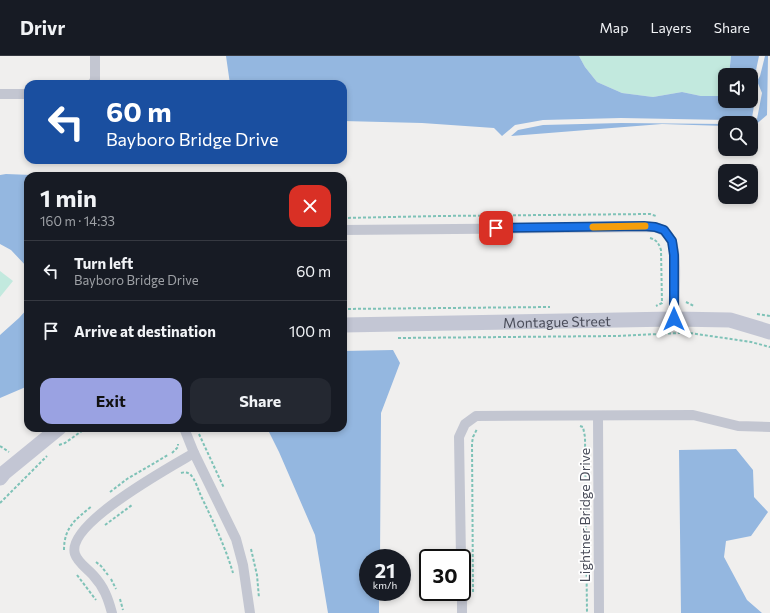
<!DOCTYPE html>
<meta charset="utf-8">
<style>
:root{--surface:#171b24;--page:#242831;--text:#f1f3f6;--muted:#9ea1a6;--line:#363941;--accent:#9aa2e2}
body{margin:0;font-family:Commissioner,sans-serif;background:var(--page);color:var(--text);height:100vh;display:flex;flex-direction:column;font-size:15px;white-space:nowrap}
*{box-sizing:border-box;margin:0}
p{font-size:13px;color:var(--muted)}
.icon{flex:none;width:22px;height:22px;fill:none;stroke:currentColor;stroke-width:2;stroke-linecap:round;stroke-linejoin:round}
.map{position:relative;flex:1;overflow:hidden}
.panel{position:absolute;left:24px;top:116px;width:323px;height:260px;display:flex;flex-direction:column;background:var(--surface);border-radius:12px;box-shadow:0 2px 6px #0003}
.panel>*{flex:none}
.guide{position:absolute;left:24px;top:24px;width:323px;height:84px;border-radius:12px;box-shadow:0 2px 6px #0003;background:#1a4fa0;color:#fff;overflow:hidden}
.controls{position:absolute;left:718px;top:12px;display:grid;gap:8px}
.controls a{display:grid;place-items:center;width:40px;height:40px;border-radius:8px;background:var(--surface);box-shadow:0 2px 6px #0003;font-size:20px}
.speed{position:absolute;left:359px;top:493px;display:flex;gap:8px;font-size:20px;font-weight:700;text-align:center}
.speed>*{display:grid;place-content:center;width:52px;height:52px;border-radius:50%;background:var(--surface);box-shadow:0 2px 6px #0003;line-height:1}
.speed small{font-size:10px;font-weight:400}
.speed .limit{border:2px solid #111;border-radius:6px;background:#fff;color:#111}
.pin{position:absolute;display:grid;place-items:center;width:34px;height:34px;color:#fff;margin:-17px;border-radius:8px;box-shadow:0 2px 6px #0006}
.me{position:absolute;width:44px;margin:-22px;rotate:0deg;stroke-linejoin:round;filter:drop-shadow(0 0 3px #0008)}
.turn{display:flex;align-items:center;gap:14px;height:84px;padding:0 16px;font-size:18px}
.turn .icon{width:52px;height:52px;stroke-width:2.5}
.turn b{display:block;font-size:28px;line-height:34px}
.round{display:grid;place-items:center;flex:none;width:42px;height:42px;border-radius:12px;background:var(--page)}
.overview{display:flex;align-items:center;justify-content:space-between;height:68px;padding:0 16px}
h1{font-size:24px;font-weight:700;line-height:30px}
.primary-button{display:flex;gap:8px;margin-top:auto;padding:8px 16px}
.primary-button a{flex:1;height:46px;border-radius:12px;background:var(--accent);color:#111;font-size:16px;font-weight:700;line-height:46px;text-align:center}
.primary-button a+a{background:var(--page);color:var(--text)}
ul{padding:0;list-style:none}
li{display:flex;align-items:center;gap:12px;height:60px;padding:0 16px;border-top:1px solid var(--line)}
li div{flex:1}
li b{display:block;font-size:15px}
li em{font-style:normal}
header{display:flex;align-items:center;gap:24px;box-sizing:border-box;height:56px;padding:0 20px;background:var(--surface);border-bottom:1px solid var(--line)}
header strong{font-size:19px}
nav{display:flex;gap:22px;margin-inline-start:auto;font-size:14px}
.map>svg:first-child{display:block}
</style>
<header>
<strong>Drivr</strong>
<nav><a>Map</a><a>Layers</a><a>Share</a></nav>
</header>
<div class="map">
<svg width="770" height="557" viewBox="0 0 770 557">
<rect width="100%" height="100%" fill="#f0efee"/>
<g fill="#c2e9de">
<path d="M579 0H731L729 19H725V34L719 40H701L682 36 653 41 622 37 597 26 585 11Z"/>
<path d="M0 215 13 225 0 241Z"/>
</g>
<g fill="#94b7e0">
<path d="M226 0H579L585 11 597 26 622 37 653 41 682 36 701 40H719L725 34V45H751V24L756 37 752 62 727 64 621 62 543 64 515 69 502 80 494 72 422 67 343 65V28H230Z"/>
<path d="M731 0H759L755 19 751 23V19H729Z"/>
<path d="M765 0H768L767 59 753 71H751V67H748L755 65 757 63 762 37 757 25 760 20Z"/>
<path d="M621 67 725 68V70L662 68 511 80 518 74 543 69Z"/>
<path d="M6 118 57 120H28V212L11 194 0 188V119Z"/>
<path d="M28 252V330L0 342V279L19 262Z"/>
<path d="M393 294 400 307 381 357 380 502H368V536H379V557H328L315 479 279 396 267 372H343V295Z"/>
<path d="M736 393 753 414 754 441 768 456 751 480 726 485 724 501 747 544 762 557H681L679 394Z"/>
</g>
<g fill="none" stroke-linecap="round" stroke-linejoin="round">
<g stroke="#7ec2b7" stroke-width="2" stroke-dasharray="3 2" stroke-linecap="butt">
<path d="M343 162 439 160 650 158 656 160"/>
<path d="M650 182C657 184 659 188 661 194L662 247 656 250"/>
<path d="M686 246 694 250"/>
<path d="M343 253 550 251"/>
<path d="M757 258 770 260"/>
<path d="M690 277 751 286 770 291"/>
<path d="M398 282 616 280 680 277"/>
<path d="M580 370 583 371 585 381 587 557"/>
<path d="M199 378 224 432"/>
<path d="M59 389 65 387 86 372"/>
<path d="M0 390 9 396"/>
<path d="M172 397 178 391V388"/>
<path d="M181 417C184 416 187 416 190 418 195 423 198 433 201 440 213 465 225 490 233 517"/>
<path d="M110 436 127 423 168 399"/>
<path d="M0 447 47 400"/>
<path d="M105 469 132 449"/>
<path d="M251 493 257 519 259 542"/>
<path d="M64 494C64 471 76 463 92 450"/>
<path d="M96 506 101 510 108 519"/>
<path d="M77 519 96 544"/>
<path d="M111 523 116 533"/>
<path d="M473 536 472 387 473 381 477 373"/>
<path d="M120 543 123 554"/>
</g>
<g stroke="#c3c6d1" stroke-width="10">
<path d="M92 28 95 24V0"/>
<path d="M0 38H28"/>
<path d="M343 174 655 171C663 174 667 176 671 184 678 196 674 247 674 263"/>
<path d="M598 360 599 557"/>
<path d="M184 372 194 397"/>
<path d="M461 502 459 381 465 368 476 360 693 359 738 370 770 371"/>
<path d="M462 536V557"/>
<path d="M112 557C108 542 104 531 93 519 87 512 78 507 75 498 65 468 172 410 194 397L236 483 243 509 250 557"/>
</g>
<g stroke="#c3c6d4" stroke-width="15">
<path id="s1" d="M343 269 674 263 730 264 770 276"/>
<path d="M0 422 4 417 59 372"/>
</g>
</g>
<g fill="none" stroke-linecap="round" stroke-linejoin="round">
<defs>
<path id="route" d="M496 172 644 170 655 171 664 174 672 185 674 199V263"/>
</defs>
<use href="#route" stroke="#114b97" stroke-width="10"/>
<use href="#route" stroke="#1a73e8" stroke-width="7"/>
<path stroke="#f59e0b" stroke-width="7" d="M593 171 645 170"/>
</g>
<g text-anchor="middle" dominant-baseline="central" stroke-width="3.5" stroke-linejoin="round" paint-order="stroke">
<g font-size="14" fill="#494c59" stroke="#fff">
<text stroke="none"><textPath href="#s1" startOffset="214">Montague Street</textPath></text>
<text transform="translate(584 459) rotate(-90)">Lightner Bridge Drive</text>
</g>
</g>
</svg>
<div class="controls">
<a><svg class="icon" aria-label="sound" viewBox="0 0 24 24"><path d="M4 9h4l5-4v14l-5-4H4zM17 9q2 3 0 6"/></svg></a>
<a><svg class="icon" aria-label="search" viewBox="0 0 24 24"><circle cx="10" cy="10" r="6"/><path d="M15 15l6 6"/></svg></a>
<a><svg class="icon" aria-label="layers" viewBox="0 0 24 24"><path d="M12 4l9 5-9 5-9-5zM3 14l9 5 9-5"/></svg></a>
</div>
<div class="speed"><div>21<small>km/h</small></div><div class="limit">30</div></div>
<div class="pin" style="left:496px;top:172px;background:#d93025"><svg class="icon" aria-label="arrive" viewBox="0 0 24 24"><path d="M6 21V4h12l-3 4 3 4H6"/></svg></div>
<svg class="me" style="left:674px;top:263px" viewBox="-20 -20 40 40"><path d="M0-17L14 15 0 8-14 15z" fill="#1a73e8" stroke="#fff" stroke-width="4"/></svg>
<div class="guide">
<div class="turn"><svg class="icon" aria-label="left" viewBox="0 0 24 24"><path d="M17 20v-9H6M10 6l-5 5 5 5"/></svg><div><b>60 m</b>Bayboro Bridge Drive</div></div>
</div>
<section class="panel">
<div class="overview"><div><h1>1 min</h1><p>160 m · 14:33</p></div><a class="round" style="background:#d93025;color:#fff"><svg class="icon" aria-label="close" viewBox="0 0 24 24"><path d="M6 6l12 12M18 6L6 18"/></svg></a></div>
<ul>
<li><svg class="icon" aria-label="left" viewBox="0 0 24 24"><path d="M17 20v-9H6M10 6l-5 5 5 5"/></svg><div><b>Turn left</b><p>Bayboro Bridge Drive</p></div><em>60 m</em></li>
<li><svg class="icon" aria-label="arrive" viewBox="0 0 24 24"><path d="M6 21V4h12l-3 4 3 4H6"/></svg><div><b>Arrive at destination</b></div><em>100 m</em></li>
</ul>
<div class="primary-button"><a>Exit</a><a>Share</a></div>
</section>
</div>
